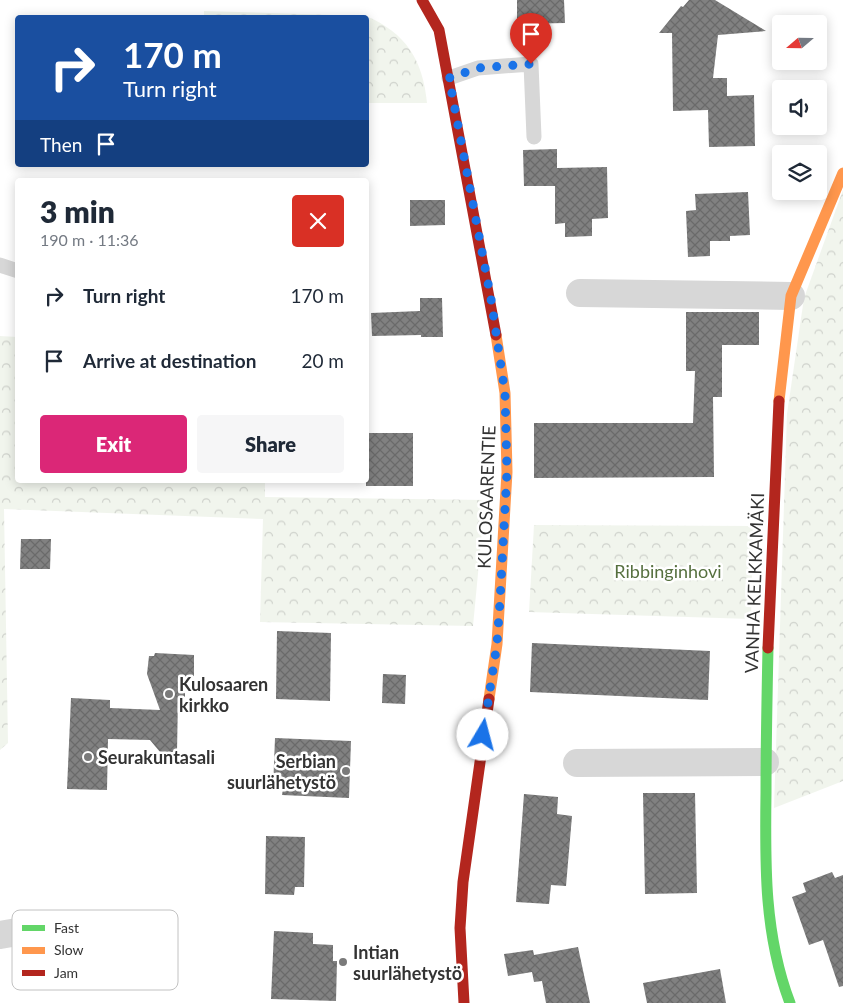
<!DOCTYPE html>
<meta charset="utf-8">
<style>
:root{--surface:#fff;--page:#f6f6f7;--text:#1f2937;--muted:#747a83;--accent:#db2777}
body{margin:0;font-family:Lato,sans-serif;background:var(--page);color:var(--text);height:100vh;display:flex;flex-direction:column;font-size:19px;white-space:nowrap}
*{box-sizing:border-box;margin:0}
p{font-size:16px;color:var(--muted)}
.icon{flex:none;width:28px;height:28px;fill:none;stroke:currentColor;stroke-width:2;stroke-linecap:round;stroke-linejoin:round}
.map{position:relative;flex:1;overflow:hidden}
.details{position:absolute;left:15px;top:178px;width:354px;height:305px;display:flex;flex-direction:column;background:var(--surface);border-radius:5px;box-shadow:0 2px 12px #0003}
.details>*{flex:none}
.guide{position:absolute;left:15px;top:15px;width:354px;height:152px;border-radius:5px;box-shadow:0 2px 12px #0003;background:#1a4fa0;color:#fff;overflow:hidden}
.needle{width:32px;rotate:250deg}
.controls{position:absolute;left:772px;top:15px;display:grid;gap:10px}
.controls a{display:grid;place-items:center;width:55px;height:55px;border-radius:5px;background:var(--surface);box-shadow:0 2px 12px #0003;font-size:25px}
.pin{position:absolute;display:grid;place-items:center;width:42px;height:42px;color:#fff;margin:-51px -21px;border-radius:50% 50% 50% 0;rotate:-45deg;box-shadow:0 0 5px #0007}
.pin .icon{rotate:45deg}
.me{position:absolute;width:55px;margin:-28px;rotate:8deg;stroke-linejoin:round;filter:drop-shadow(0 0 4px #0008)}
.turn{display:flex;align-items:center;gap:18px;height:105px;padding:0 25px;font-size:22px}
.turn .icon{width:65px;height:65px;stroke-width:2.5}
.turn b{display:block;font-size:35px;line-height:42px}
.then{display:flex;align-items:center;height:48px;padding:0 25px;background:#0003;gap:10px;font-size:19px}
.round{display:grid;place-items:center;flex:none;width:52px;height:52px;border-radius:5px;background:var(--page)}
.summary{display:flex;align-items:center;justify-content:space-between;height:85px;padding:0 25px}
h1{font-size:30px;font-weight:800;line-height:38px}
.cta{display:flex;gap:10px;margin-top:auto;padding:10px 25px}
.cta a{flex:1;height:58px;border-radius:5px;background:var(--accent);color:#fff;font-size:20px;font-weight:800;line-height:58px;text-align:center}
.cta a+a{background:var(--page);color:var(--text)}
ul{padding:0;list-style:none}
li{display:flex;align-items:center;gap:15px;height:65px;padding:0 25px}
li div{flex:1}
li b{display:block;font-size:19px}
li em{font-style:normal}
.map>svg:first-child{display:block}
</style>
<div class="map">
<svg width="843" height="1003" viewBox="0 0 843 1003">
<defs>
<pattern id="forest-crowns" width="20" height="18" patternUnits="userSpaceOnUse" patternTransform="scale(1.25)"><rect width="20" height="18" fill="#f1f5ed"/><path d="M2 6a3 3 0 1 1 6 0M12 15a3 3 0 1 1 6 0" fill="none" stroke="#cfd2cc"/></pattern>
<pattern id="building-cross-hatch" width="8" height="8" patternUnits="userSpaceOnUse" patternTransform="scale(1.25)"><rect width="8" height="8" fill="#818181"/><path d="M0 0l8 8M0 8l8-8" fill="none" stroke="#6a6a6a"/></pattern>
</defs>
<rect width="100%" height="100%" fill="#fff"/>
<g fill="url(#forest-crowns)">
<path d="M204 11 366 16C406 33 423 60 427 103H366V18H204Z"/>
<path d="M843 190V781L774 808 787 414 804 298Z"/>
<path d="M0 336 17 337 18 480H265V497L485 500 473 626 260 622 263 519 4 509 8 743 0 750Z"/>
<path d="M534 525 753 526 751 619 529 612Z"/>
</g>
<g fill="url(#building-cross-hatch)">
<path d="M517 0H564L565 23 517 24Z"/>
<path d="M689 0H715L766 31 718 35 713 78H727V96L754 95 755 146 709 147 708 110 673 111 672 33H659L681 6 683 7Z"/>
<path d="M557 149V168L607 167 608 218 592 219V236L565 237V223L555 224V186H524L523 150Z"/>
<path d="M748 192 750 235 730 236V241H710V256L688 257 686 211 696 210 695 194Z"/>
<path d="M410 200H445V225L410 226Z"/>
<path d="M420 298H442L443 337H421V335L372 336 371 313 420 311Z"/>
<path d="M686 312H759V345H722V397H713L714 477 534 478V423H693L695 371H686Z"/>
<rect x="366" y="433" width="47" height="53"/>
<path d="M21 539H51L50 569H20Z"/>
<path d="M277 631 331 633 330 701 276 699Z"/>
<path d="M532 643 710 651 708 700 530 692Z"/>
<path d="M155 653 194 655V676L185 678V697H178L177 752H160L150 740 108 739 107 790 67 789 71 698 110 700V708L160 710 147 674 149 656H154Z"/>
<path d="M383 674 406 675 405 704 382 703Z"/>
<path d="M275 738 351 741 349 798 282 795 283 789H273Z"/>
<path d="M643 793H695L697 893 645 894Z"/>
<path d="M524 794 558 797 557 814 572 816 566 886 551 885 549 904 516 902Z"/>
<path d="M266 836 305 837 304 887H295L294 895 265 894Z"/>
<path d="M832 872 835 878 843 875V986L839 987 823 940 809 945 792 897 806 892 803 883Z"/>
<path d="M274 931 313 933V944L333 945V961H337L336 1001 271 999Z"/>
<path d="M578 947 590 1003H546L542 981 534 982 532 972 508 976 504 954 533 950 534 955Z"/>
<path d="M720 969 726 1003H647L643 983Z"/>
</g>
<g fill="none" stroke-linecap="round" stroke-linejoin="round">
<g stroke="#d7d7d7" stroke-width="15">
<path d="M449 78 478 68 531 64 534 137"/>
<path d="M0 265 18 271"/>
</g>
<g stroke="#d7d7d7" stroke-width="28">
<path d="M580 293 791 296"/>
<path d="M577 763 765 762"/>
<path d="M0 935 41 928"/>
</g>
<path stroke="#63d668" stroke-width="11" d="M768 648C767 696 766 744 766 793 765 864 764 935 790 1003"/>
<g stroke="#ff974d" stroke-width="11">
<path d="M779 401 791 296 843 173"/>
<path d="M489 699 497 644 507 472 505 393 496 335"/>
</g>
<g stroke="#b3261e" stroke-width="11">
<path d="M422 0 439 30 496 335"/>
<path d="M768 648 779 401"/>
<path d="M464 1003 460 928 463 882 489 699"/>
</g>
</g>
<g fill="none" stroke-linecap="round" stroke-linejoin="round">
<path stroke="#1a73e8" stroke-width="9" stroke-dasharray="0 16.2" d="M483 735 497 644 500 601 507 472 505 393 491 299 449 78 478 68 531 64"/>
</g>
<g fill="#7a7a7a" stroke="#fff" stroke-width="2">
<circle cx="169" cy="694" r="5"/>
<circle cx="88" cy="757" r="5"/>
<circle cx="346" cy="771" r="5"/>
<circle cx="343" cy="962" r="5"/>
</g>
<g text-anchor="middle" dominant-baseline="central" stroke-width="5" stroke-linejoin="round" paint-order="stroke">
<g font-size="18" fill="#333" stroke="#fff">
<text transform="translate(486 497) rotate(-88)">KULOSAARENTIE</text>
<text transform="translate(754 583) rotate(-88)">VANHA KELKKAMÄKI</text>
</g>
<g font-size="18" fill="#56703f" stroke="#fff">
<text x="668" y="571">Ribbinginhovi</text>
</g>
<g font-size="18" font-weight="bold" fill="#333" stroke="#fff" text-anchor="start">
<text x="179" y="684">Kulosaaren<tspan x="179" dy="21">kirkko</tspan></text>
<text x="98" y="757">Seurakuntasali</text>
<text x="336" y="761" text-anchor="end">Serbian<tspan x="336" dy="21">suurlähetystö</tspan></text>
<text x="353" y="952">Intian<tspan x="353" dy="21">suurlähetystö</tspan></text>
</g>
</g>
<rect x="12" y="910" width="166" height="80" rx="8" fill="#fff" stroke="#c2c2c2" stroke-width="1"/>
<rect x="22" y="925" width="23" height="6" fill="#63d668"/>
<rect x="22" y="947" width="23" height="7" fill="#ff974d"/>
<rect x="22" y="970" width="23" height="6" fill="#b3261e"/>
<g font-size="14" fill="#333">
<text x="54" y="933">Fast</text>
<text x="54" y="955">Slow</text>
<text x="54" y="978">Jam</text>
</g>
</svg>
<div class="controls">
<a><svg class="needle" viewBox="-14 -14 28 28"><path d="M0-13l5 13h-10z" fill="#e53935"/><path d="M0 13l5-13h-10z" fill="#747a83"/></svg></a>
<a><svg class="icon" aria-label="sound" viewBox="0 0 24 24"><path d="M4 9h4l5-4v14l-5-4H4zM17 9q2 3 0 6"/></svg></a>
<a><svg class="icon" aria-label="layers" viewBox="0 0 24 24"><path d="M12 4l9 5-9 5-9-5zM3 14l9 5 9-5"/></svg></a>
</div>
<div class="pin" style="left:531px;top:64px;background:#d93025"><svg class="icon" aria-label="arrive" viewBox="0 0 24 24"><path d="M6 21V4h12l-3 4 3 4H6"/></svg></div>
<svg class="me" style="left:483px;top:735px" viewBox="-20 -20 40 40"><circle r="19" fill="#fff"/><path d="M0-13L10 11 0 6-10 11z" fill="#1a73e8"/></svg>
<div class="guide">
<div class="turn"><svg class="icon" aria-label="right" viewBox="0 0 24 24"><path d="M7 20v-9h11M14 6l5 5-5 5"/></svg><div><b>170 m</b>Turn right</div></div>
<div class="then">Then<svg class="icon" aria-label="arrive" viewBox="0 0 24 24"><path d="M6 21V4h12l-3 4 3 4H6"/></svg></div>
</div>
<section class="details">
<div class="summary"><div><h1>3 min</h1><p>190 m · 11:36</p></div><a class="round" style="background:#d93025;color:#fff"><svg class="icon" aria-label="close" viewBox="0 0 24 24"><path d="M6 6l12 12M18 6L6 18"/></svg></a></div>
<ul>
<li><svg class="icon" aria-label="right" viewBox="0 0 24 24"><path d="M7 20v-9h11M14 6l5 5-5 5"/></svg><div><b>Turn right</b></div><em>170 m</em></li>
<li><svg class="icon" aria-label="arrive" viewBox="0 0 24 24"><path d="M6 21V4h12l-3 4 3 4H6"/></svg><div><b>Arrive at destination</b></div><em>20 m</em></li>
</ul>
<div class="cta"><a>Exit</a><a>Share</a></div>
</section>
</div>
